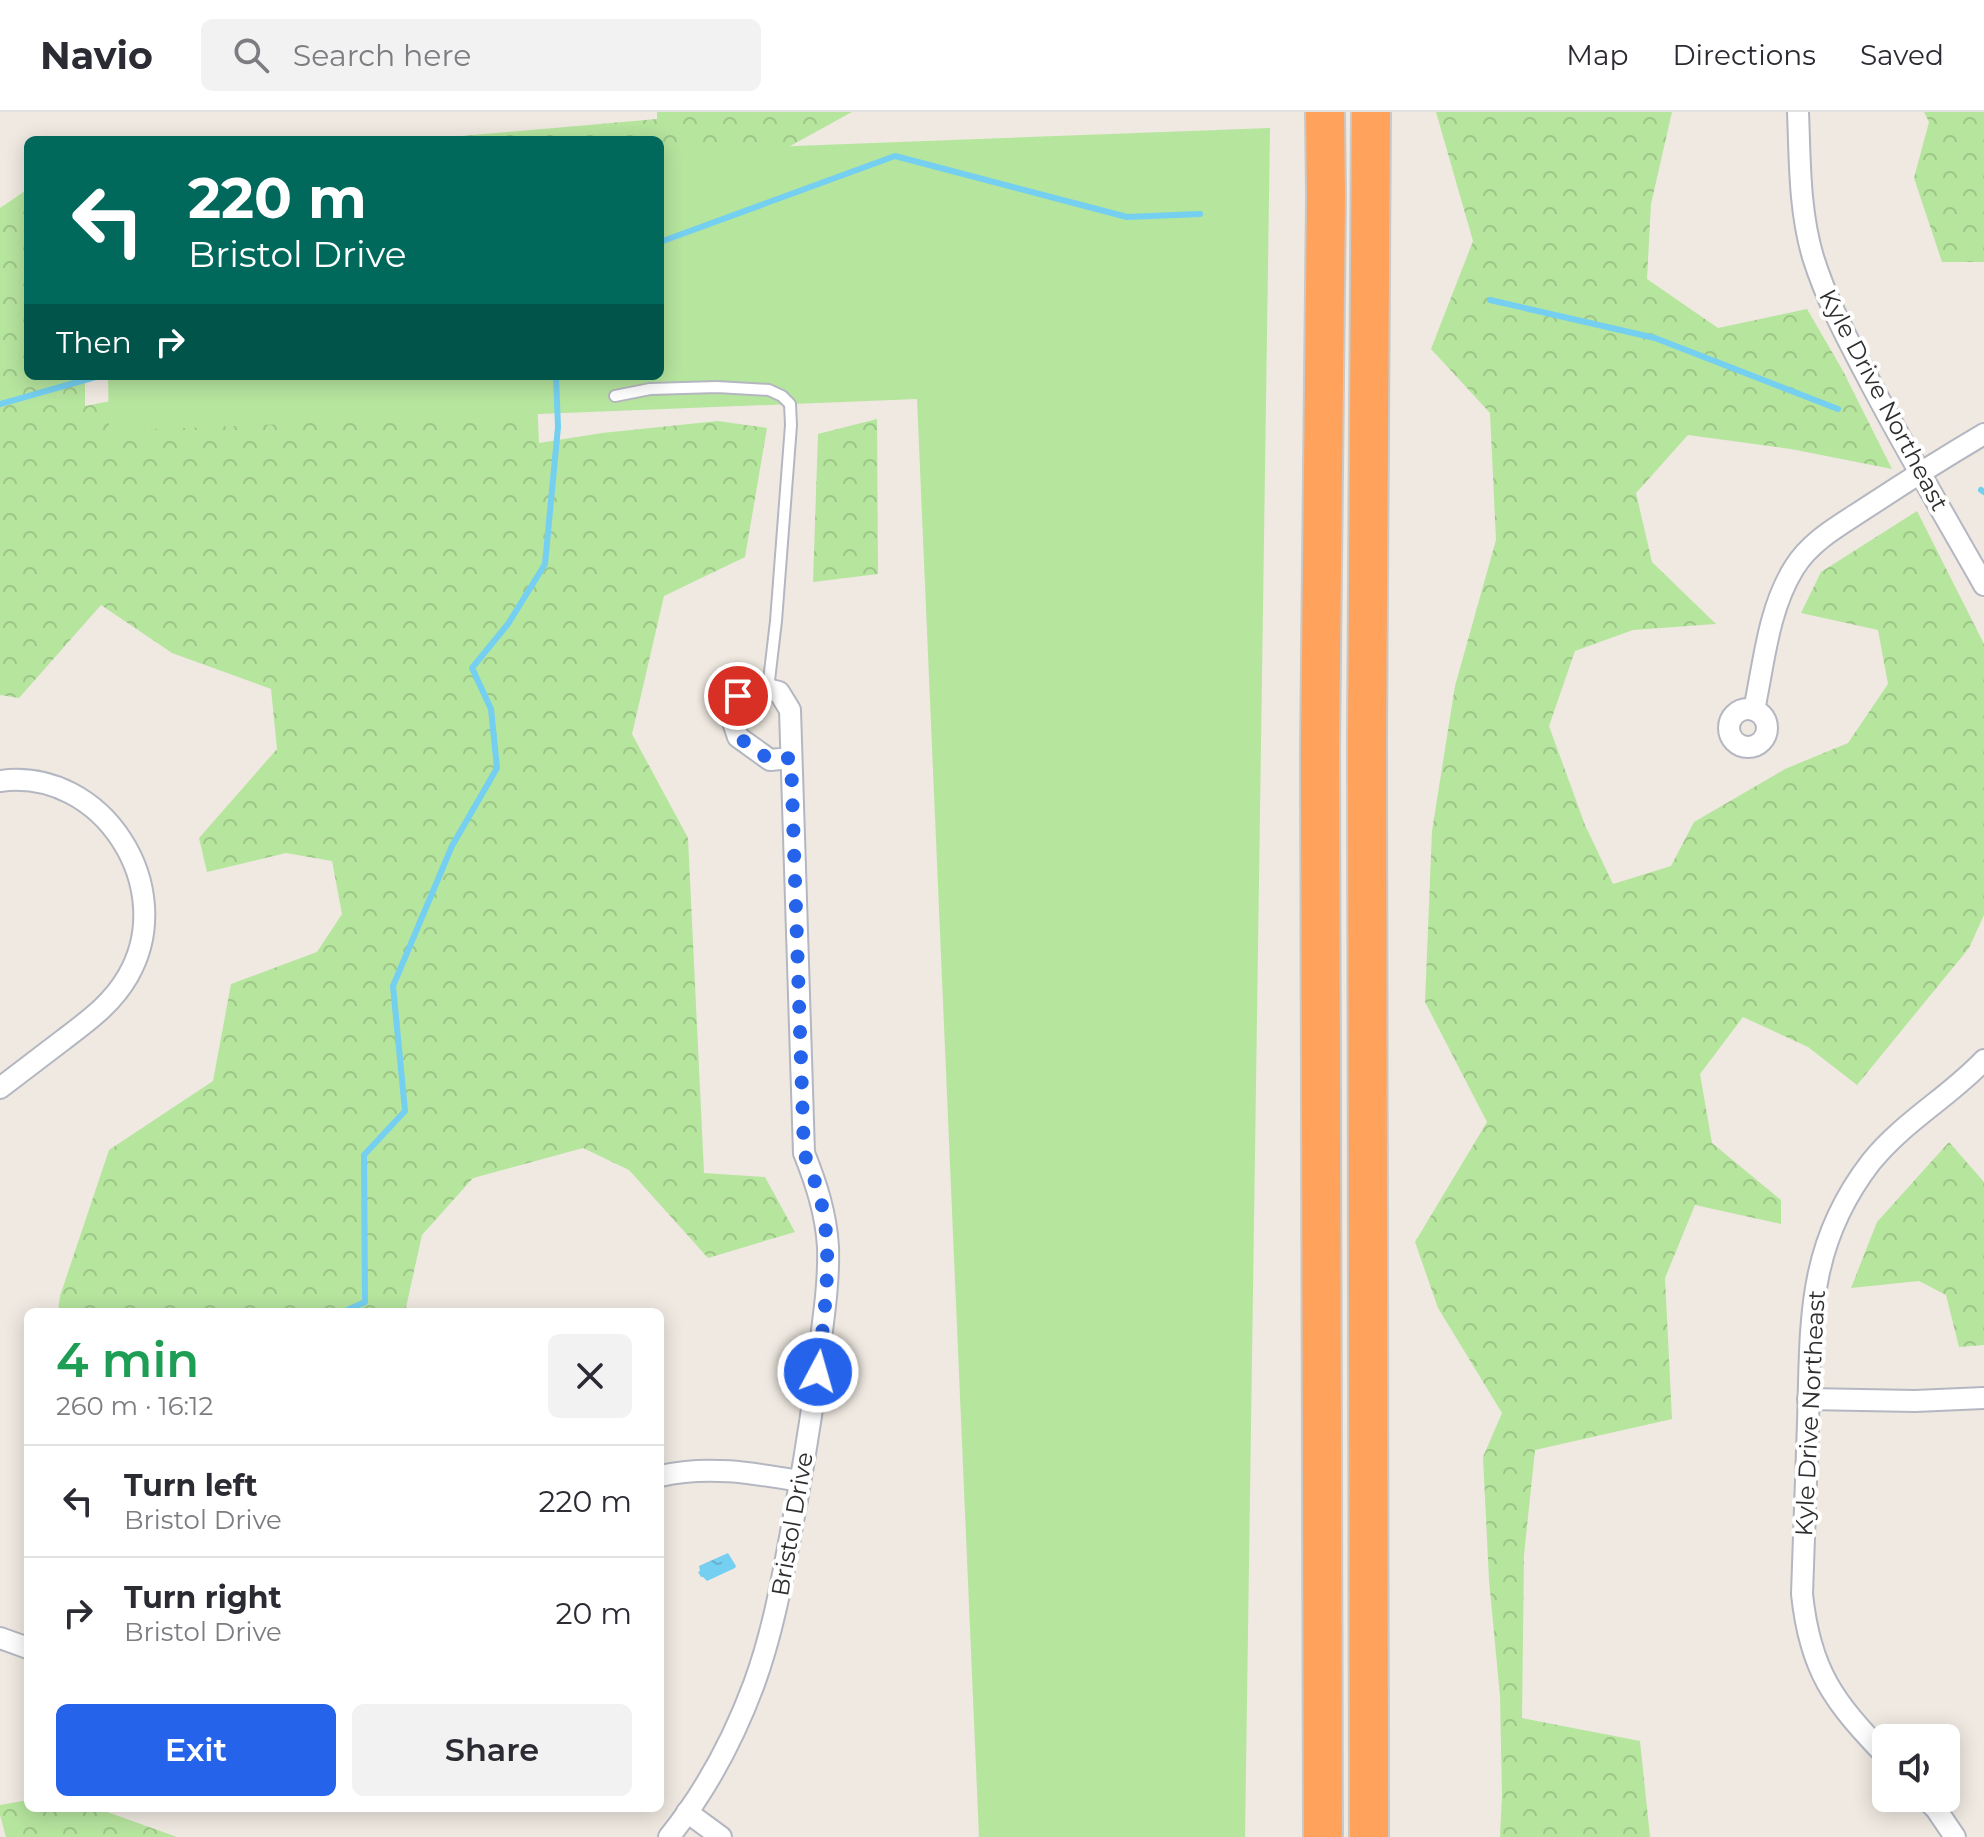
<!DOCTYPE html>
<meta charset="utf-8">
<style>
:root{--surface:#fff;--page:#f2f2f3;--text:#2b2b33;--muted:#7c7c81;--line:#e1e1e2;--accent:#2563eb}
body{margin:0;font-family:Montserrat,sans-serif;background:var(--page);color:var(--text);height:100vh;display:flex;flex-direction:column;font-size:30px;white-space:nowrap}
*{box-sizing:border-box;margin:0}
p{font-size:26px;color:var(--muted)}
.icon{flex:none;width:44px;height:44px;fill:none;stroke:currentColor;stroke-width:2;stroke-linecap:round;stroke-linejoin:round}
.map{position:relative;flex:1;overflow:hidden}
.panel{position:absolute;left:24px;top:1196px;width:640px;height:504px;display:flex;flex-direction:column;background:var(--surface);border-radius:12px;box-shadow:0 4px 20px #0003}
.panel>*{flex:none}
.guide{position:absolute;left:24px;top:24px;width:640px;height:244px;border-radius:12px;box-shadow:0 4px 20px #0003;background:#00695c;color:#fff;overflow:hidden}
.tools{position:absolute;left:1872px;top:1612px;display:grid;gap:16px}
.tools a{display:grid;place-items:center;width:88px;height:88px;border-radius:12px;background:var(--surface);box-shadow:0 4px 20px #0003;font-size:40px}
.pin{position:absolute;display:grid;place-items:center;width:68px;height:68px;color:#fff;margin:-34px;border:4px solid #fff;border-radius:50%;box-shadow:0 2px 8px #0007}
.me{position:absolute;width:88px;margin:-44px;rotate:6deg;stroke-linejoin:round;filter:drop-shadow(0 0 6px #0008)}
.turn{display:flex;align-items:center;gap:28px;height:168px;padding:0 32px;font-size:36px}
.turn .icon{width:104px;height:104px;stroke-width:2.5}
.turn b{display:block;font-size:56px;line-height:68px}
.then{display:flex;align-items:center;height:76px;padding:0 32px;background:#0003;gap:16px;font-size:30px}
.round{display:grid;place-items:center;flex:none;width:84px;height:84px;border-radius:12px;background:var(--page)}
.head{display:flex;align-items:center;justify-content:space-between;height:136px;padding:0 32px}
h1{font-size:48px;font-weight:600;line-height:60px;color:#1e9e55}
.cta{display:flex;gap:16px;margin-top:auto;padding:16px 32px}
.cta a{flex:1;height:92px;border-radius:12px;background:var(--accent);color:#fff;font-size:32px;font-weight:600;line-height:92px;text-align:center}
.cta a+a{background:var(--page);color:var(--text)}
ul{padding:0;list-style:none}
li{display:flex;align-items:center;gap:24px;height:112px;padding:0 32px;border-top:2px solid var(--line)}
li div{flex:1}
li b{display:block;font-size:30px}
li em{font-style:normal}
header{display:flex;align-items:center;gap:48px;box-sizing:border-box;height:112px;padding:0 40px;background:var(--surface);border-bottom:2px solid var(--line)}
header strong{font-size:38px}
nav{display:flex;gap:44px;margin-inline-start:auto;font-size:28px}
.search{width:560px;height:72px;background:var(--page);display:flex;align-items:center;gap:20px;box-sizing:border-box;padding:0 28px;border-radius:12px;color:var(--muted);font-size:30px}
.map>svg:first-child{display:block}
</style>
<header>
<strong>Navio</strong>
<div class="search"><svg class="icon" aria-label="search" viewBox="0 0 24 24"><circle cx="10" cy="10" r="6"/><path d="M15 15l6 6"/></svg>Search here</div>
<nav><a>Map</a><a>Directions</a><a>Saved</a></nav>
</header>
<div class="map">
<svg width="1984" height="1725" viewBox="0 0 1984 1725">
<defs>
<pattern id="forest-crowns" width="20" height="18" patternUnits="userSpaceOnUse" patternTransform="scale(2)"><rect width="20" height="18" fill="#b6e59e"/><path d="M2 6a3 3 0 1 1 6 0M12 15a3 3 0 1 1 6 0" fill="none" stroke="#9dc588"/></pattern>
<pattern id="water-ripples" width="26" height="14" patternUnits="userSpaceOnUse" patternTransform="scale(2)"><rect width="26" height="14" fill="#75cff0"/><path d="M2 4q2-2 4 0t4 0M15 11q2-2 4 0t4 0" fill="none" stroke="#66b2ce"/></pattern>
</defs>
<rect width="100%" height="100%" fill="#efe9e1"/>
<g fill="url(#forest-crowns)">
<path d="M657 0H852L719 73 660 96V28H256L272 25 415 28 657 7Z"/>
<path d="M1436 0H1672L1651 92 1647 167 1718 216 1807 197 1843 259 1892 357 1791 337 1688 323 1636 381 1652 450 1716 512 1633 518 1575 539 1549 614 1585 713 1613 772 1671 754 1694 710 1785 657 1848 631 1888 572 1878 518 1801 501 1821 460 1917 399 1984 532V803L1969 836 1857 973 1808 935 1743 905 1700 962 1712 1031 1781 1088V1112L1695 1093 1665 1166 1672 1307 1535 1338 1524 1443 1522 1606 1640 1629 1650 1725H1500L1502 1684 1500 1584 1489 1468 1483 1345 1502 1301 1438 1196 1415 1130 1487 1010 1425 890 1432 719 1455 574 1496 428 1490 301 1431 237 1473 129Z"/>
<path d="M1924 0H1984V150H1942L1914 66 1929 10Z"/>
<path d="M28 77V264H85V294L238 264H536L539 331 602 321 718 309 767 316 745 445 664 484 632 622 688 726 704 1061 765 1065 795 1120 708 1146 629 1058 583 1036 473 1066 422 1123 405 1200H58L60 1184 109 1038 213 969 231 872 317 840 342 802 332 749 286 741 207 760 199 726 277 637 271 577 172 541 101 493 19 586 0 583V96Z"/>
<path d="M877 307 878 462 813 470 818 322Z"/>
<path d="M1949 1030 1984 1070V1233L1959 1235 1946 1183 1919 1169 1851 1176 1877 1110Z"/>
<path d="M28 1688V1696H96L177 1725H6L0 1703V1693Z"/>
</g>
<path fill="#b6e59e" d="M1270 16 1245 1725H979L917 287 109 319 108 264H660V39Z"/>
<path fill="url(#water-ripples)" d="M728 1441 736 1454 735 1456 707 1469 703 1465H701L698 1460 700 1459 699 1454Z"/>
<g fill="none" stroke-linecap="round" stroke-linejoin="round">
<g stroke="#75cff0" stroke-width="6">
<path d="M660 130 895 44 1127 105 1200 102"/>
<path d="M1490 188 1655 226 1838 297"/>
<path d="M0 292 99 264"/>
<path d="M1981 378 1984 380"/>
<path d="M343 1200 365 1190 364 1043 405 999 393 874 452 734 497 656 491 597 472 556 508 512 545 452 558 315 556 264"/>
</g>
<defs>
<path id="service" d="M615 284 650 277 717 275 769 278 782 284 790 292 791 313 776 509 768 577"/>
<g id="minor">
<path d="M1798 0C1800 48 1799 98 1813 145 1827 190 1849 230 1871 272 1907 340 1946 406 1984 473"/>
<circle cx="1748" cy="616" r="19"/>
<path d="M1754 598C1764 551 1768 498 1794 456 1811 428 1842 412 1869 394 1907 369 1945 345 1984 322"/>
<path d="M0 669C103 655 179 776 128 864 112 892 88 909 63 928 42 944 21 960 0 976"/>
<path d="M1808 1287 1915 1289 1984 1286"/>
<path d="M660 1364C707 1353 753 1361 800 1369"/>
<path d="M0 1526 28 1536"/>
<path d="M1886 1644C1834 1590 1810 1559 1802 1482 1804 1425 1806 1368 1808 1311 1811 1211 1806 1134 1871 1050 1903 1010 1949 985 1984 948"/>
<path d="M1925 1686 1936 1697 1955 1725"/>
<path d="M687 1700 721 1725"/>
<path d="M669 1725C705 1680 734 1626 754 1572 776 1512 785 1450 797 1388 807 1334 815 1280 821 1226 825 1196 829 1165 828 1135 826 1101 816 1071 804 1041L790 598 779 580 756 574 738 584 731 604 738 625 770 648 791 646"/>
</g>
<g id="motorway">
<path d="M1323 1725 1320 638 1326 85 1325 0"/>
<path d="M1369 1725 1367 629 1371 0"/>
</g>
</defs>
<use href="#service" stroke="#b4b7c1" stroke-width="14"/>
<use href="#minor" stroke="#b4b7c1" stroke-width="24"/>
<use href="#motorway" stroke="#c9c9c9" stroke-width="42"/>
<use href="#service" stroke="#fff" stroke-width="10"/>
<use href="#minor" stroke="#fff" stroke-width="20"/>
<use href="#motorway" stroke="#ffa35c" stroke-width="38"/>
</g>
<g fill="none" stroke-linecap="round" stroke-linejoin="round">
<path stroke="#2563eb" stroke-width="14" stroke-dasharray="0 25.2" d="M738 584 731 604 738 625 770 648 791 646 804 1041C812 1062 821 1083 824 1105 832 1156 823 1209 818 1260"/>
</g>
<g text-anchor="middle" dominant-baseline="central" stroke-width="8" stroke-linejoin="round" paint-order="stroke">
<g font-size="24" fill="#2e2e2e" stroke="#fff">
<text transform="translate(1884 288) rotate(62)">Kyle Drive Northeast</text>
<text transform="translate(1810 1301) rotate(-87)">Kyle Drive Northeast</text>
<text transform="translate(792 1412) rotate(-80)">Bristol Drive</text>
</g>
</g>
</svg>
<div class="tools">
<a><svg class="icon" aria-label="sound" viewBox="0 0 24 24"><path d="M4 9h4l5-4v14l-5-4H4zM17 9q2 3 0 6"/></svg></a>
</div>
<div class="pin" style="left:738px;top:584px;background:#d93025"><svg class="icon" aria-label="arrive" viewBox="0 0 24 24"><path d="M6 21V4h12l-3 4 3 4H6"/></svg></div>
<svg class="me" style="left:818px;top:1260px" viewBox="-20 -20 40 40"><circle r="17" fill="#2563eb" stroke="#fff" stroke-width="3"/><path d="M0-11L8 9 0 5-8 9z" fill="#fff"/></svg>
<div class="guide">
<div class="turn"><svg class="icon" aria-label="left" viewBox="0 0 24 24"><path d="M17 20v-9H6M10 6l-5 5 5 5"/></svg><div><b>220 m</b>Bristol Drive</div></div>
<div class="then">Then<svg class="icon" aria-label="right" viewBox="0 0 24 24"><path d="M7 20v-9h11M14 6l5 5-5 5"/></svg></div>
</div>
<section class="panel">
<div class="head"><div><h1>4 min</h1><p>260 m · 16:12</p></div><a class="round"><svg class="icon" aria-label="close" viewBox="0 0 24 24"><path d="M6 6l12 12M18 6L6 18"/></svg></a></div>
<ul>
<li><svg class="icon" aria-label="left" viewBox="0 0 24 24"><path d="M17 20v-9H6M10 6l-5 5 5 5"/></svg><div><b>Turn left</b><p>Bristol Drive</p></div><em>220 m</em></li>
<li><svg class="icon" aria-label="right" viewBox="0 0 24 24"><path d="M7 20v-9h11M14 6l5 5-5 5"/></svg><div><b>Turn right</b><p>Bristol Drive</p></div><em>20 m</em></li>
</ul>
<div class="cta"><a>Exit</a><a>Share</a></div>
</section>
</div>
